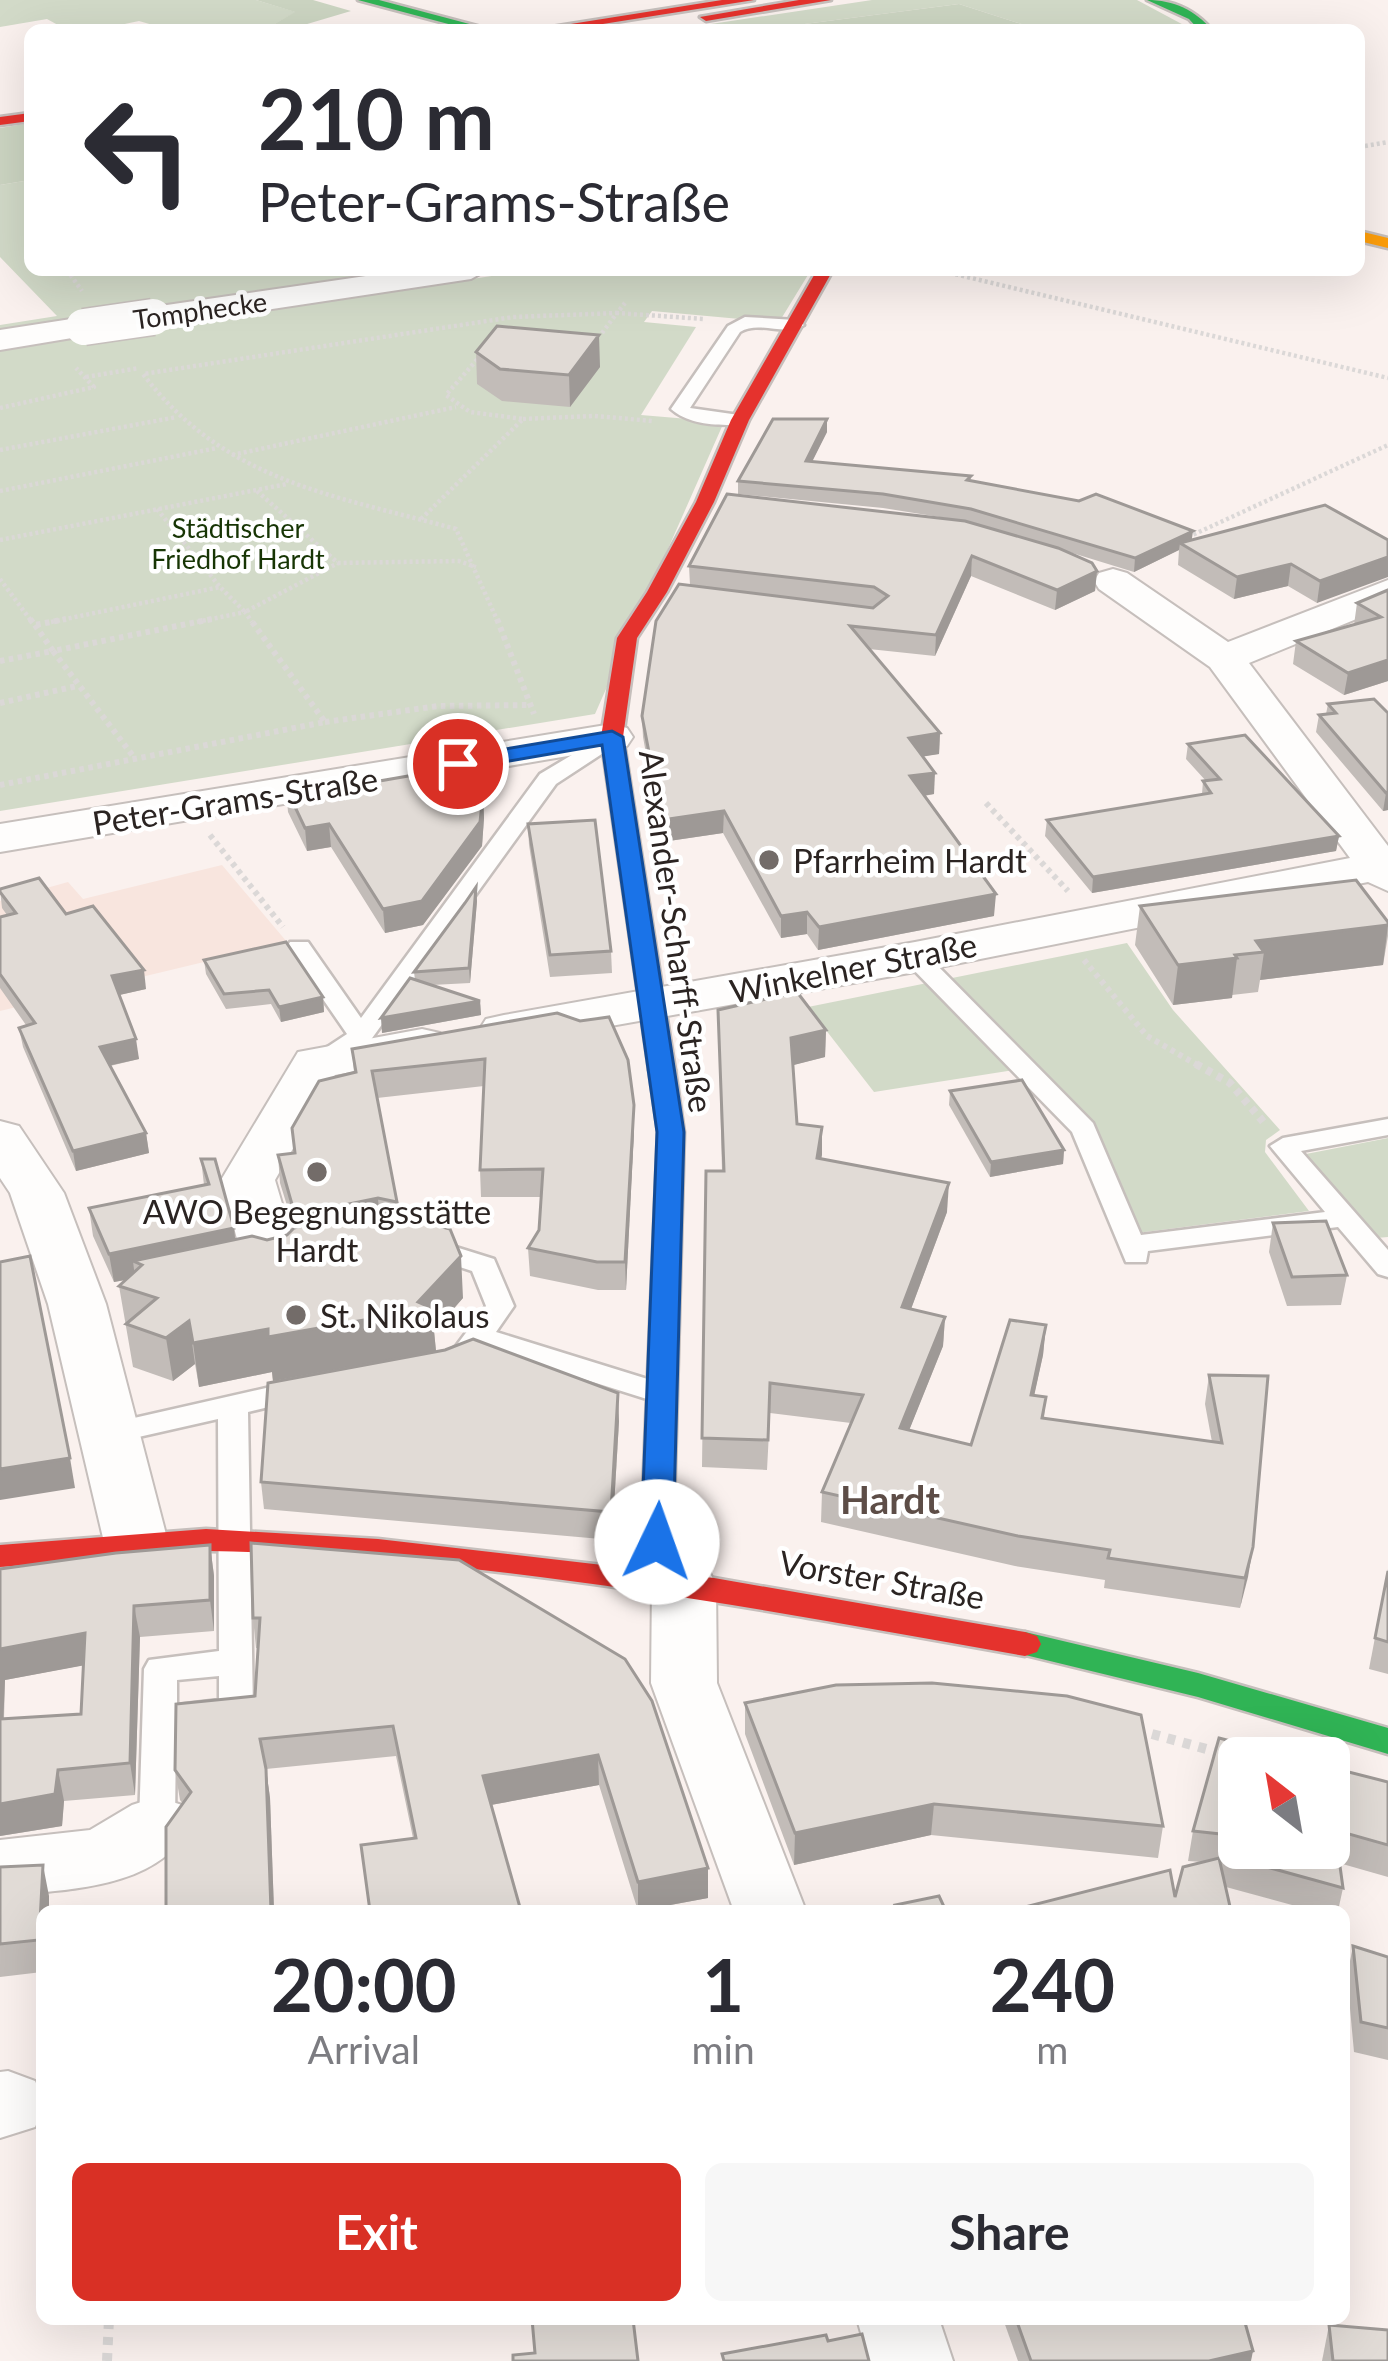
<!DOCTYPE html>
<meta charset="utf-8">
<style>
:root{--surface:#fff;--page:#f7f7f7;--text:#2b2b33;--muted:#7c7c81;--accent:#d93025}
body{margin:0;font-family:Lato,sans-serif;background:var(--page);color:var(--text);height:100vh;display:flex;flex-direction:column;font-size:45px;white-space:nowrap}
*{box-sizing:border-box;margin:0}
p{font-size:39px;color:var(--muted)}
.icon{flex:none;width:66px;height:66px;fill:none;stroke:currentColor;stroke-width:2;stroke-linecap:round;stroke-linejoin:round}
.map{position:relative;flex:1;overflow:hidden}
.side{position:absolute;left:36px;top:1905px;width:1314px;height:420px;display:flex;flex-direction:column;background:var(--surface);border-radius:18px;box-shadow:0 12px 48px #0002}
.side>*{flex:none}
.top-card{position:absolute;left:24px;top:24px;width:1341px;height:252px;border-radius:18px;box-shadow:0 12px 48px #0002;background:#fff;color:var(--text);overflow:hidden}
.needle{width:78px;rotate:329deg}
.tools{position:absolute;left:1218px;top:1737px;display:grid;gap:24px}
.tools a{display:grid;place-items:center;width:132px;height:132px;border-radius:18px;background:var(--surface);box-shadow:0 12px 48px #0002;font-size:60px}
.pin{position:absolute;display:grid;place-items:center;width:102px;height:102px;color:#fff;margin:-51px;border:6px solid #fff;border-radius:50%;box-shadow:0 3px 12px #0007}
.me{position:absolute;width:132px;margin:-66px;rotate:3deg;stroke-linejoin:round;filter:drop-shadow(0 0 9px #0008)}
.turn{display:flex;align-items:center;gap:42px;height:252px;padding:0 36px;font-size:54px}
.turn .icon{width:156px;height:156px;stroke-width:2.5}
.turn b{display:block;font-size:84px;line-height:102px}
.eta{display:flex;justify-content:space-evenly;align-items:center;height:204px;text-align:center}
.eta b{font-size:72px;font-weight:700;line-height:84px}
.action{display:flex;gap:24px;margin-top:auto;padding:24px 36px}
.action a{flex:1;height:138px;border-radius:18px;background:var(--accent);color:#fff;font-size:48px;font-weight:700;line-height:138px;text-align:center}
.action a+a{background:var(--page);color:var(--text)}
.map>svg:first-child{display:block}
</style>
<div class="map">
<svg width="1388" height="2361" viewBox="0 0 1388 2361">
<rect width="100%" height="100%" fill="#faf1ee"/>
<path fill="#f8e5de" d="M222 865 287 942 0 1011V901L68 882 83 899Z"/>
<g fill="#d2dac8">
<path d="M0 0H256L296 12 264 30H170L139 21 96 30H67L47 19 0 27Z"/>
<path d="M872 0H1137L1193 30H1040L959 4 758 30H671Z"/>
<path d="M30 180V270H431L131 330 532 270H811L781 319 762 321 652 311 644 322 696 327 641 415 724 422 595 714 0 811V325L57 316 0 257V185Z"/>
<path d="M1127 943 1173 1010 1280 1130 1266 1140 1265 1152 1309 1211 1137 1233 1098 1134 1014 1070 874 1092 808 1007Z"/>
<path d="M1388 1138V1237L1376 1238 1306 1154Z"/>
</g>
<g fill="#ccd5c2">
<path d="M256 0H313L351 11 287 30H264L295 12Z"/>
<path d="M959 4 1040 30H758Z"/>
<path d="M30 123V180L0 185V128Z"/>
</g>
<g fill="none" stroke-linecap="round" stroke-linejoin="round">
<defs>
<g id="lane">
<path d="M745 317 796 320 804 325C785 337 759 320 740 332L690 408 746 416V424C722 426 690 426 671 409L728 326Z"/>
<path d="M612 731 620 732V742L556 784 370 1041 331 1064H313L309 1059 347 1034 287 947 290 942H308L361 1018 540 774Z"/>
<path d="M915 950 924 952 1093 1123 1141 1235 1325 1212 1270 1146 1283 1138 1388 1119V1135L1301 1151 1388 1250V1277L1378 1274 1338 1227 1148 1251 1146 1262H1126L1072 1132 906 962 903 957 906 952Z"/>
<path d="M430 1239 494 1259 514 1306 496 1332 670 1386 675 1393 670 1400H650L485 1348C474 1363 459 1373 440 1368L435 1361 456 1346 486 1306 472 1271 420 1254 416 1248 420 1242Z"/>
<path d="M301 1380 311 1383 316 1390 311 1397 248 1412 253 1711 248 1720 176 1730 175 1824 169 1834 157 1838 145 1834 139 1824 144 1669 149 1660 219 1651 218 1419 112 1443 101 1440 97 1433 101 1426 112 1423ZM219 1676V1700L177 1705V1680Z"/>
</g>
<g id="street">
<path d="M407 270H487L471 279 153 327 137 317 153 307Z"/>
<path d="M84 317 100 327 96 334 0 350V330Z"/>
<path d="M1113 569 1127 573 1228 642 1388 580V606L1249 663 1388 846V891L1368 882 915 972 504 1045 486 1041 479 1030 486 1019 504 1015 915 942 1350 858 1210 667 1099 589 1094 581 1099 573Z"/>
<path d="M612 724 627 728 633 737 627 746 0 852V824Z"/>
<path d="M422 1029 440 1033 447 1044 440 1055 335 1075 275 1180 299 1261 291 1273 271 1278 251 1273 243 1261 221 1180 298 1052Z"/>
<path d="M0 1121 19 1126 64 1193 106 1304 168 1542 158 1558 136 1564 114 1558 104 1542 48 1304 10 1193 0 1178Z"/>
<path d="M684 1561 707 1568 716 1584 717 1683 806 1911H734L651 1683 652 1584 661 1568Z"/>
<path d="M157 1797 182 1805 192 1824C157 1891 66 1889 0 1896V1840L90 1830 132 1805Z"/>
<path d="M8 2071 35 2081C44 2098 44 2110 35 2127L0 2138V2072Z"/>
<path d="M857 2319H939L953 2361H869Z"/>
</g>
<g id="fast">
<path d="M358 0H379L492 30H471Z"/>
<path d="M1147 0C1174 0 1195 10 1212 30H1199L1189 19Z"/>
<path d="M662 1062 675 1070 684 1132 673 1542 656 1587H634L629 1579 641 1542 658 1132 649 1070Z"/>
<path d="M1025 1632 1198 1673 1388 1728V1754L1198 1697 1013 1652 1009 1644 1013 1636Z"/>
</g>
<path id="slow" d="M1359 231 1388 238V248L1359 241Z"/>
<g id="jam">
<path d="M722 0H754L565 30H533Z"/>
<path d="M799 0H831L706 21 700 17Z"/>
<path d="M30 113V121L0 125V117Z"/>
<path d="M817 270H833L749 420 714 502 667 592 637 638 623 737 675 1070 662 1078 649 1070 601 737 617 638 647 592 696 502 731 420Z"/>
<path d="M206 1529 378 1539 714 1578 1025 1632 1037 1636 1041 1644 1037 1652 1025 1656C760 1609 480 1556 210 1551 141 1550 69 1562 0 1567V1545Z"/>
</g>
</defs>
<use href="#lane" stroke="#c6bfbc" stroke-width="5"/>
<use href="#street" stroke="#c6bfbc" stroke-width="4"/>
<use href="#fast" stroke="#c6bfbc" stroke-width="5"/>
<use href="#slow" stroke="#c6bfbc" stroke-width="5"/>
<use href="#jam" stroke="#c6bfbc" stroke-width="5"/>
<g stroke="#dbd8d7" stroke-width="4.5" stroke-dasharray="3 3" stroke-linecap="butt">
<path d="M1359 147 1388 142"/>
<path d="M67 270 82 291"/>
<path d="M938 270 1388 378"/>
<path d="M602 333 617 313 704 319"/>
<path d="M86 377 139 368"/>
<path d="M0 408 94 387 76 368"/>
<path d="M523 419 594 416 653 421"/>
<path d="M0 450 177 417"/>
<path d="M232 455 456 407"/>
<path d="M0 491 217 448"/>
<path d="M257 491 338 563 459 561 476 567"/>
<path d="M157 509 220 587"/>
<path d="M421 519 523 419 470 412 446 395 481 355"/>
<path d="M1188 537 1388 445"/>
<path d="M0 540 287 484"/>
<path d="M0 579 32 622"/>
<path d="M51 622 220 587 245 612 338 563"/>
<path d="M197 622 245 612 252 622"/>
<path d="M498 622 456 529C333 495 225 482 143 374L513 317 617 313 625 303"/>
</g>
<g stroke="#dbd8d7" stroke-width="6" stroke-dasharray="4.5 4.5" stroke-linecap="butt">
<path d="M30 619 35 625 66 619"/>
<path d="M497 619 534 714"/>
<path d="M35 625 53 651 212 619"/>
<path d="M0 661 53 651 133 756"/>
<path d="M0 703 77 686"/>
<path d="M325 722 438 706 530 705"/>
<path d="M0 785 325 722 250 619"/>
<path d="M986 803 1068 891"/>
<path d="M210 835 283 927"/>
<path d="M1084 960 1147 1036 1201 1067"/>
</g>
<path stroke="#dbd8d7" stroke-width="8" stroke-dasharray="6 6" stroke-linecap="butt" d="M1196 1064 1230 1083 1266 1125"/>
<g stroke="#dbd8d7" stroke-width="10" stroke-dasharray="8 8" stroke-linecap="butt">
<path d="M1152 1734 1239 1758"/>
<path d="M107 2361 109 2319"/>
</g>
<use href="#lane" fill="#fefdfc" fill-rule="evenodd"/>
<use href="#street" fill="#fefdfc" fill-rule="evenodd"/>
<use href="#fast" fill="#30b455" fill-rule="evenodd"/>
<use href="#slow" fill="#ff9f0a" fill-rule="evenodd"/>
<use href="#jam" fill="#e5322d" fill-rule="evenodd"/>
<defs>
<path id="street-bridge" d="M84 327 153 317"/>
</defs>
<use href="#street-bridge" stroke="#c6bfbc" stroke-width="39" stroke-linecap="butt"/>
<use href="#street-bridge" stroke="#fefdfc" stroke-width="36"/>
</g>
<g fill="#c2bcb8" fill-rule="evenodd">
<path d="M476 352 600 367 570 407 502 401 477 384Z"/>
<path d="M827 419V432L812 461 971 476V481L1192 540H1388L1317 603 1288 586 1234 599 1178 565 1179 550 1134 572 1069 552 1097 571 1095 591 1055 610 971 576 935 656 869 649 940 733 939 754 923 756 934 794 924 796 994 916 818 950 807 934 781 938 723 833 662 842 643 737 642 716 690 585 689 566 952 519 883 508 738 494V481Z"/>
<path d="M1388 590V681L1344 695 1293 664 1296 641 1354 625 1357 603Z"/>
<path d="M1328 704 1388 713V810L1383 811 1316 732 1319 715 1326 714Z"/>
<path d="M1188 744 1339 836 1336 851 1092 893 1045 836 1047 820 1202 794 1203 781H1206L1186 759Z"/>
<path d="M286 788H339L483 794 484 818 482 846 423 925 385 933 331 847 307 851 288 812Z"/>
<path d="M528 824 611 951 612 973 550 977 529 845Z"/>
<path d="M0 889 66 914 146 989 119 995 139 1059 110 1066 146 1133 149 1153 76 1171 23 1047 19 1028 26 1025 0 988V917L7 915 2 908Z"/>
<path d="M477 901 470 983 432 985 480 1001 481 1015 382 1033 415 980 414 972Z"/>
<path d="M1140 906 1388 922V936L1383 965 1260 980 1258 992 1232 995V998L1173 1005 1135 945Z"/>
<path d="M204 960 323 997 324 1012 281 1022 271 1004 226 1009 206 974Z"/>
<path d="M718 1010 826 1030 825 1057 793 1065 797 1124 821 1159 947 1212 911 1309 945 1317 943 1346 909 1430 971 1445 1046 1325 1043 1355 1034 1395 1046 1397 1044 1418 1212 1442 1205 1404 1209 1375 1253 1547 1240 1608 1104 1588 1105 1580 1015 1566 821 1522 822 1492 851 1423 770 1413 767 1470 702 1467 706 1171H722Z"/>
<path d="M557 1013 634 1132 626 1290H598L530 1276 528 1248 539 1230 541 1197H481L480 1170 484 1086 377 1098 398 1215 463 1298 434 1331 436 1351 273 1381 272 1372 199 1387 195 1364 173 1381 133 1367 119 1286 126 1280 114 1282 93 1236 89 1208 204 1185 201 1159 235 1240H267L287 1235 294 1228 280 1183 278 1155 294 1153 354 1073 352 1049Z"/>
<path d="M950 1091 1064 1150 1063 1164 990 1177 949 1105Z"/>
<path d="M1273 1223 1347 1275 1341 1305 1287 1306 1269 1252Z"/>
<path d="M619 1421 612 1540 264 1509 261 1482Z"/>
<path d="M210 1545 214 1576V1631L140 1637 135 1795 64 1801 62 1826 0 1836V1569ZM84 1665 81 1714 4 1719 5 1680Z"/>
<path d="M459 1560 708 1868V1898L638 1911 599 1785 491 1805 521 1911H369L361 1845 413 1838 396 1756 266 1769 270 1798 274 1911H166L183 1804 180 1800 175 1770 255 1696 258 1648H256L253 1618Z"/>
<path d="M1388 1569V1674L1369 1669Z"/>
<path d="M745 1703 1163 1826 1158 1858 931 1835 794 1865 745 1734Z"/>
<path d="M1239 1758V1848H1329V1767L1388 1782V1877L1339 1863 1343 1888 1338 1911H1314L1226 1887 1175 1897 1202 1862 1188 1861 1193 1831Z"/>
<path d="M0 1867 49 1896V1911H42V1972L0 1977Z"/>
<path d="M1353 1946 1388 1957V2060L1354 2052 1347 1976Z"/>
<path d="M1003 2319H1244L1251 2361H1018Z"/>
<path d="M1329 2325 1388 2361H1322Z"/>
</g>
<g fill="#9e9996">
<path d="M599 335 600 367 570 407 569 375Z"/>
<path d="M827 419V432L806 474V461Z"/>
<path d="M1193 531 1191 545 1180 543 1179 550 1134 572 1135 558Z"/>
<path d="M972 556 971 576 935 656 936 635Z"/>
<path d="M1388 557V577L1317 603 1320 581Z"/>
<path d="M1291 564 1288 586 1234 599 1237 577Z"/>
<path d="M1097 571 1095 591 1055 610 1057 590Z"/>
<path d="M1388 660V681L1344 695 1348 673Z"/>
<path d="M940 733 939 754 908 759 909 738Z"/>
<path d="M935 773 934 794 909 798 910 776Z"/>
<path d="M1386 793H1388V810L1383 811Z"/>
<path d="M483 794 484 818 482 846 423 925 385 933 383 909Z"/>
<path d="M724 811 723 833 662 842V820Z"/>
<path d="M329 824 331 847 307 851 305 828Z"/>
<path d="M1339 836 1336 851 1092 893 1093 877Z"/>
<path d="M476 887 477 901 470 983 469 968Z"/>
<path d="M996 894 994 916 818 950 819 927Z"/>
<path d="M807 912V934L781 938V916Z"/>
<path d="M1388 925 1383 965 1260 980 1264 952 1256 941Z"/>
<path d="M1237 958 1232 998 1173 1005 1178 965Z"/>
<path d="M144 970 146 989 115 996 112 976Z"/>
<path d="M323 997 324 1012 281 1022 279 1007Z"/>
<path d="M480 1001 481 1015 382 1033 381 1018Z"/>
<path d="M826 1030 825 1057 790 1066 791 1038Z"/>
<path d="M136 1039 139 1059 103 1067 100 1047Z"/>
<path d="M634 1105V1132L626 1290 625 1262Z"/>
<path d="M822 1127V1155L816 1187 817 1158Z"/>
<path d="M146 1133 149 1153 76 1171 73 1151Z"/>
<path d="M1064 1150 1063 1164 990 1177 991 1162Z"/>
<path d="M949 1183 947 1212 901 1336 902 1307Z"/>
<path d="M378 1198 380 1226 298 1243 295 1215Z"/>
<path d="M234 1228 237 1256 142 1265 133 1261 135 1278 114 1282 109 1254Z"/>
<path d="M461 1256 463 1298 434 1331 436 1351 273 1381 272 1372 199 1387 193 1343 418 1302Z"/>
<path d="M945 1317 943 1346 898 1458 900 1428Z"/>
<path d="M189 1321 195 1364 173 1381 166 1338Z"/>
<path d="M1046 1325 1043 1355 1028 1424 1031 1395Z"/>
<path d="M618 1393 619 1421 612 1540 611 1512Z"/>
<path d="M70 1458 75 1488 0 1500V1469Z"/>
<path d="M210 1545 214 1576V1631L210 1600Z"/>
<path d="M1253 1547 1248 1577 1240 1608 1245 1578Z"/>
<path d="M134 1606 140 1637 135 1795 130 1763Z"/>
<path d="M85 1633 91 1664 5 1680 2 1751 0 1743V1649Z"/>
<path d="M598 1755 599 1785 485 1806 483 1776Z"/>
<path d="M266 1769 270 1798 274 1911H271Z"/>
<path d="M58 1770 64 1801 62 1826 0 1836V1804Z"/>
<path d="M934 1804 931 1835 794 1865 795 1833Z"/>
<path d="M43 1865 49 1896V1911H42V1953L39 1940Z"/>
<path d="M708 1868V1898L638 1911V1882Z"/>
<path d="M1253 2351 1251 2361H1209Z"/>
</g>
<g fill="#e1dbd6" stroke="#9e9996" stroke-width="3">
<path d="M497 326 599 335 569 375 500 369 476 352Z"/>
<path d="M773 419H827L806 461 971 476 967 480 1079 501 1096 494 1193 531 1135 558 971 509 883 494 738 481Z"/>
<path d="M727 494 965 521 1058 548 1092 563 1097 571 1057 590 972 556 936 635 850 626 940 733 909 738 935 773 910 776 996 894 819 927 807 912 781 916 724 811 662 820 642 716 656 621 679 584 873 608 888 596 874 587 689 566Z"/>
<path d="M1325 505 1388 540V557L1320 581 1291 564 1237 577 1180 543Z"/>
<path d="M1388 590V660L1348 673 1296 641 1381 617 1357 603Z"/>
<path d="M1374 699 1388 713V793H1386L1319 715 1336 713 1328 704Z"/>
<path d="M1245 735 1339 836 1093 877 1047 820 1211 793 1203 781 1220 779 1188 744Z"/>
<path d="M466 766 483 794 480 822 422 901 383 909 329 824 305 828 286 788 335 780 339 788Z"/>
<path d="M595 820 611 951 550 955 528 824Z"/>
<path d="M39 878 66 914 93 906 144 970 112 976 136 1039 100 1047 146 1133 73 1151 19 1028 35 1023 0 974V917L16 913 0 892V889Z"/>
<path d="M1356 880 1388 922V925L1256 941 1264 952 1235 955 1237 958 1178 965 1140 906Z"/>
<path d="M476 887 469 968 414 972 465 903Z"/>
<path d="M286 942 323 997 279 1007 269 990 224 994 204 960Z"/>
<path d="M410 978 480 1001 381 1018Z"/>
<path d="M797 992 826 1030 791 1038 797 1124 822 1127 817 1158 949 1183 902 1307 945 1317 900 1428 971 1445 1010 1320 1046 1325 1031 1395 1046 1397 1042 1418 1222 1443 1209 1375 1268 1376 1253 1547 1245 1578 1108 1558 1110 1550 1018 1536 822 1492 863 1395 770 1383 768 1440 702 1438 706 1171H724L718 1010Z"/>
<path d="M557 1013 580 1021 609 1017 628 1060 634 1105 625 1262H597L528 1248 539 1230 543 1169 480 1170 485 1059 372 1071 397 1202 378 1198 295 1215 278 1155 295 1153 292 1128 319 1081 356 1072 352 1049Z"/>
<path d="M1022 1080 1064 1150 991 1162 950 1091Z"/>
<path d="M201 1159H215L234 1228 109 1254 89 1208 209 1184Z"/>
<path d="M377 1210 450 1229 461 1256 418 1302 432 1308 268 1337V1329L193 1343 189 1321 166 1338 126 1324 157 1298 119 1286 142 1265 133 1261 252 1236 267 1240 287 1235 294 1228Z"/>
<path d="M1326 1221 1347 1275 1292 1277 1273 1223Z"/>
<path d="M30 1256 70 1458 0 1469V1262Z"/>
<path d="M473 1339 618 1393 611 1512 261 1482 268 1383 445 1350Z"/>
<path d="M251 1543 459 1560 625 1659 652 1701 708 1868 638 1882 598 1755 483 1776 521 1911H370L361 1845 416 1838 393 1726 260 1739 266 1769 271 1911H166V1827L191 1792 175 1770 176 1704 255 1696 260 1618H253Z"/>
<path d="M210 1545V1600L134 1606 130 1763 58 1770 55 1794 0 1804V1719L81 1714 85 1633 0 1649V1569L116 1553Z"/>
<path d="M1388 1571V1642L1375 1638Z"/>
<path d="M932 1683 1067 1696 1141 1715 1163 1826 934 1804 795 1833 745 1703 836 1685Z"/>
<path d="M1219 1738 1296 1758H1239V1836L1193 1831Z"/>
<path d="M1329 1767 1388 1782V1845L1335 1830 1343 1888 1220 1854 1246 1848H1329Z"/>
<path d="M1219 1858 1231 1911H1009L1170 1870 1175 1897 1183 1867Z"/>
<path d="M43 1865 39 1940 0 1944V1867Z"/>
<path d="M939 1896 946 1911H898L895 1905Z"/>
<path d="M1353 1946 1388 1957V2028L1361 2022Z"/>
<path d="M532 2319H633L638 2361H513V2355L535 2353Z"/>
<path d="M1016 2319H1244L1253 2351 1209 2361H1031Z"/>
<path d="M1329 2325 1388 2330V2361H1333Z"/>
<path d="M862 2334 869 2361H724L722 2354 826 2335 828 2341Z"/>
</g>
<path fill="#1a73e8" stroke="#114b97" stroke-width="3" d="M612 731 623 737 684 1132 673 1542 668 1550H645L641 1542 657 1132 602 745 458 770 446 764 458 757Z"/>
<g fill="#736c69" stroke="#fff" stroke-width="4.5">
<circle cx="769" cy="860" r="12"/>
<circle cx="317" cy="1172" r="12"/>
<circle cx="296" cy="1315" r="12"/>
</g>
<g text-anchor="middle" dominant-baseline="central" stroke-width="9" stroke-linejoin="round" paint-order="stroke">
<g font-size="27" fill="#2b2422" stroke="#fff">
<text transform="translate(200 310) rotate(-8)">Tomphecke</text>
</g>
<g font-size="27" fill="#173504" stroke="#fff">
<text x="238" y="527">Städtischer<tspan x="238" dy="31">Friedhof Hardt</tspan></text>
</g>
<g font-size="33" fill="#2b2422" stroke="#fff">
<text transform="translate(235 800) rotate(-9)">Peter-Grams-Straße</text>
<text transform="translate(677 931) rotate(82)">Alexander-Scharff-Straße</text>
<text transform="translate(853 967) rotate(-11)">Winkelner Straße</text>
<text transform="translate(882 1579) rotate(10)">Vorster Straße</text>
</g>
<g font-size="33" fill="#2b2422" stroke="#fff" text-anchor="start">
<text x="793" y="860">Pfarrheim Hardt</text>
<text x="317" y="1211" text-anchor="middle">AWO Begegnungsstätte<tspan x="317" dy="38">Hardt</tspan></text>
<text x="320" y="1315">St. Nikolaus</text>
</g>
<g font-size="39" font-weight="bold" fill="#5d4d47" stroke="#fff">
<text x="890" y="1499">Hardt</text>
</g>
</g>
</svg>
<div class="tools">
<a><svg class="needle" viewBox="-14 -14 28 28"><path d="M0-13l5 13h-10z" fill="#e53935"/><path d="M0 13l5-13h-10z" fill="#7c7c81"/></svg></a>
</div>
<div class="pin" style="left:458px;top:764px;background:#d93025"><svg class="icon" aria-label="arrive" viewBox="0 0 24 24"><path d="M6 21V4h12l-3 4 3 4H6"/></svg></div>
<svg class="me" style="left:657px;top:1542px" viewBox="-20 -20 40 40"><circle r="19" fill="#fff"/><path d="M0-13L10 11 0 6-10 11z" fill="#1a73e8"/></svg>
<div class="top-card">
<div class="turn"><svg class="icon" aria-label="left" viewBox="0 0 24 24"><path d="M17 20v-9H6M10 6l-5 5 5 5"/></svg><div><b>210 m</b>Peter-Grams-Straße</div></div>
</div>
<section class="side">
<div class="eta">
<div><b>20:00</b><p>Arrival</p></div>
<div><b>1</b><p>min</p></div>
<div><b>240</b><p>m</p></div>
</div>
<div class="action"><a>Exit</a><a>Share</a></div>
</section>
</div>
